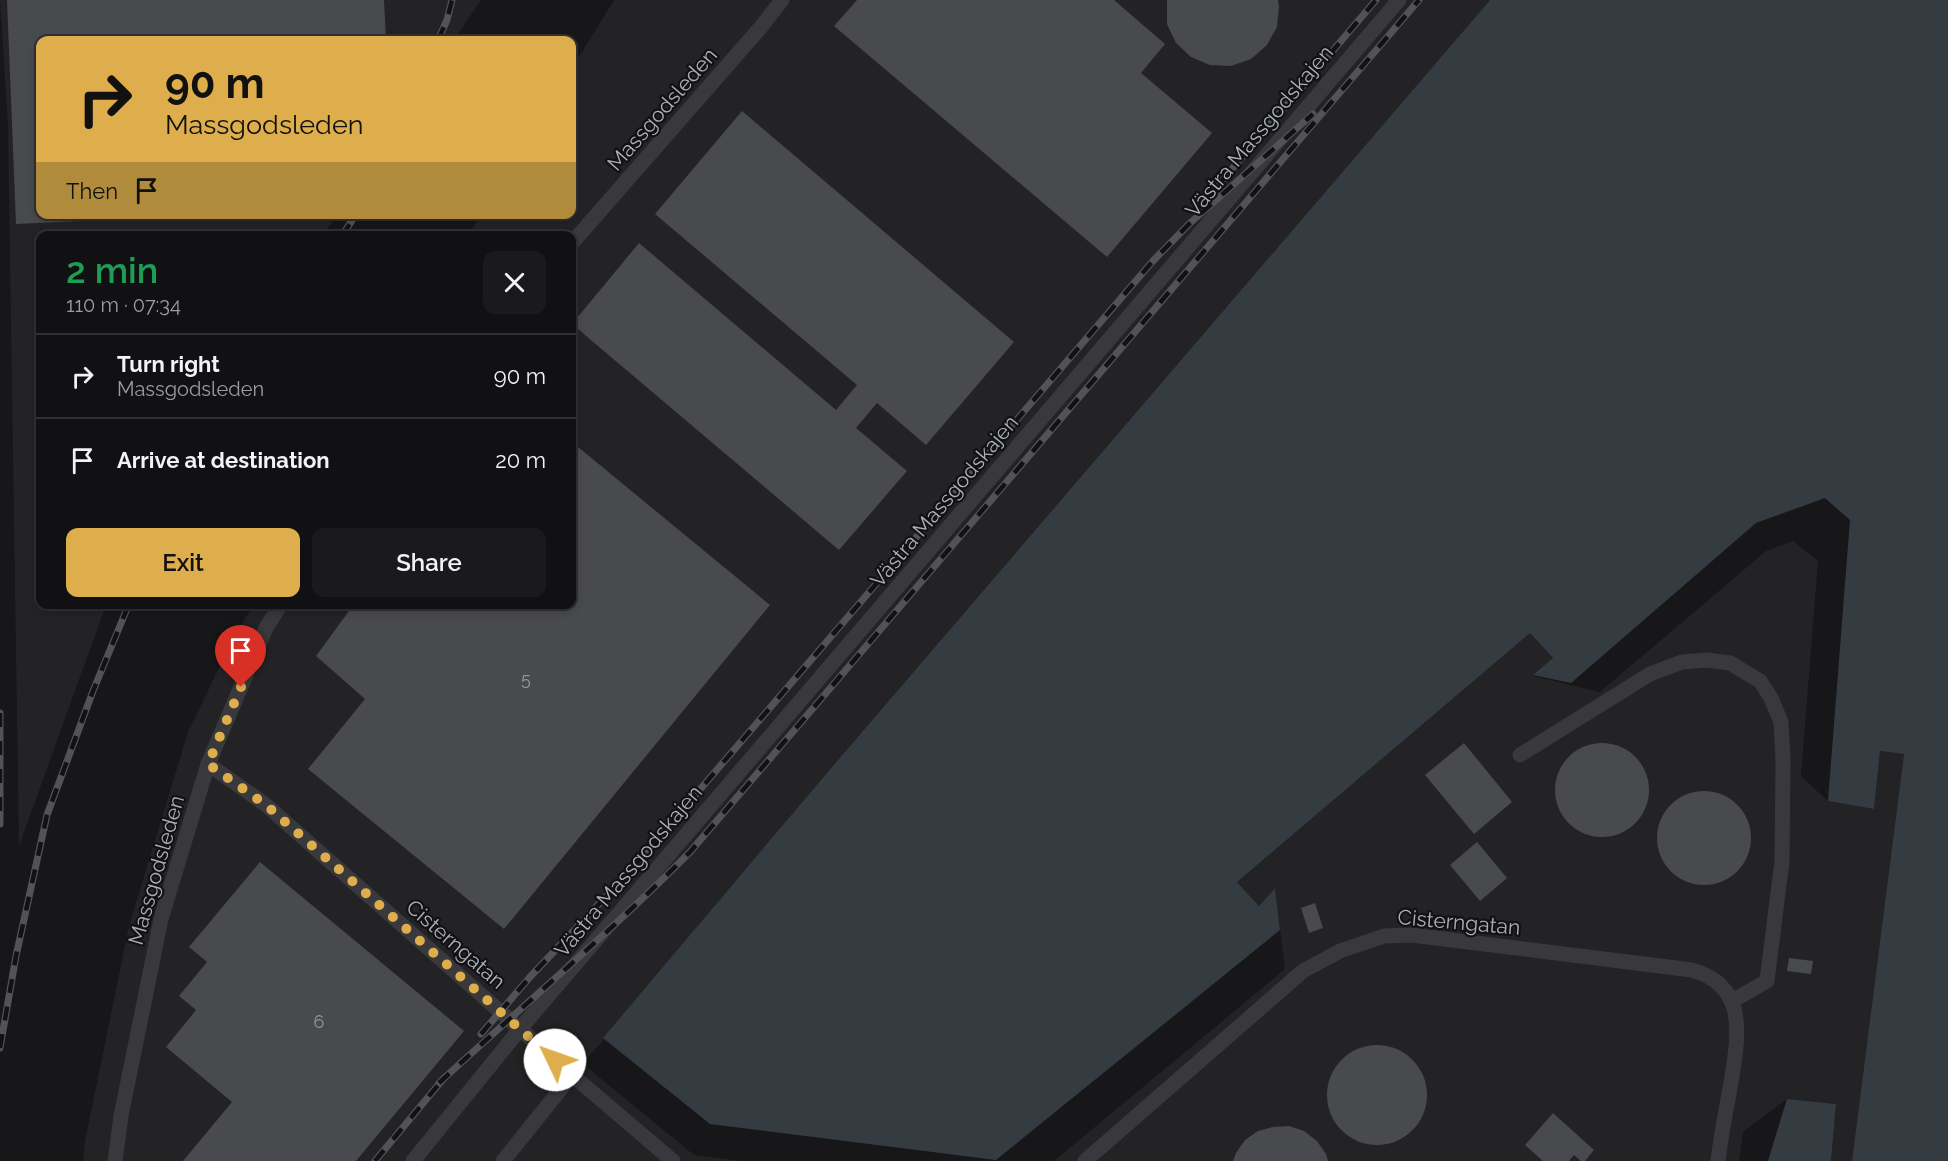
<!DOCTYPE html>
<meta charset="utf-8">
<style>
:root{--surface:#111113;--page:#1a1a1c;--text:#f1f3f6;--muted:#9c9da0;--line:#303133;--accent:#ddae4b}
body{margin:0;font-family:Raleway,sans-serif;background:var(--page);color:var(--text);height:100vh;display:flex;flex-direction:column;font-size:22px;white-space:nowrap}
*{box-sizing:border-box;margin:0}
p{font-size:20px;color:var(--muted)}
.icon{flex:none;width:33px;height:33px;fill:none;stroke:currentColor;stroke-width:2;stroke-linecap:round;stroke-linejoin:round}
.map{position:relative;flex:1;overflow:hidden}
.panel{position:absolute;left:36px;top:231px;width:540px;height:378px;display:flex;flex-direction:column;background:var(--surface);border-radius:12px;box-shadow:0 3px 9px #0003,0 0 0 2px var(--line)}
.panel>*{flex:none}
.hud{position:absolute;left:36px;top:36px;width:540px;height:183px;border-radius:12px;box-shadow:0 3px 9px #0003,0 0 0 2px var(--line);background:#ddae4b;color:#111;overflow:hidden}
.pin{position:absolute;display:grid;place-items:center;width:51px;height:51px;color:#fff;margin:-62px -26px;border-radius:50% 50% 50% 0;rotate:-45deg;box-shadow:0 0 6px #0007}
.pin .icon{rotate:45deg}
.me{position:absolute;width:66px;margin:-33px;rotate:312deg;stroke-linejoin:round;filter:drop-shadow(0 0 4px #0008)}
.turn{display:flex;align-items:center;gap:21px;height:126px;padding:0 30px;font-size:27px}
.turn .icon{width:78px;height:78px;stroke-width:2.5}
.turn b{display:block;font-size:42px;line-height:51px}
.then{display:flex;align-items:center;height:57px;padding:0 30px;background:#0003;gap:12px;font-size:22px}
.round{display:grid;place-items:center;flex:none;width:63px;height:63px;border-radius:12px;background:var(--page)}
.head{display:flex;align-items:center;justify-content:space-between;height:102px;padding:0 30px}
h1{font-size:36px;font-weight:600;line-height:45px;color:#1e9e55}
.cta{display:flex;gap:12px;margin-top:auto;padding:12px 30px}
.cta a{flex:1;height:69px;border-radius:12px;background:var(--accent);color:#111;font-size:24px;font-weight:600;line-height:69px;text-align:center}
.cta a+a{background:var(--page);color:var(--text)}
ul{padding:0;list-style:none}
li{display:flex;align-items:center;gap:18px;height:84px;padding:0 30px;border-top:2px solid var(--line)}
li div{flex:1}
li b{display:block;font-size:22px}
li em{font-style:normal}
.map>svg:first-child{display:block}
</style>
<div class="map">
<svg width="1948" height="1161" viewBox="0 0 1948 1161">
<rect width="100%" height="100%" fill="#171719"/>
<g fill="#232326">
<path d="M0 0H481L454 40H40V214L337 215 323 235 40 236V604L106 605 19 846 8 127Z"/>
<path d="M614 0H1490L832 767 583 1064 694 1155 741 1161H83L85 1141 129 926 188 732 233 639 253 605 572 604V236L468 235 481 215 572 214V68Z"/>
<path d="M1793 541 1818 561 1801 776 1828 801 1874 809 1880 751 1904 754 1852 1161H1831L1836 1104 1787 1099 1743 1132 1739 1161H1054L1285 969 1275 888 1259 906 1237 882 1530 633 1553 658 1533 676 1600 692 1766 551Z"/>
</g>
<g fill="#343c42">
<path d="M1490 0H1948V1161H1852L1904 754 1880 751 1874 809 1828 801 1850 520 1825 498 1756 523 1571 683 1533 675 1553 658 1530 633 1237 882 1259 906 1275 888 1280 930 996 1160 710 1124 603 1038 832 767Z"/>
<path d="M1787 1099 1836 1104 1831 1161H1768Z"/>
</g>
<g fill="#494a4e">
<path d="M7 0H384L386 40H40V214H192V216L16 224Z"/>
<path d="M857 0H1114L1165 44 1141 73 1212 133 1107 257 834 26Z"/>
<path d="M1167 0H1278L1279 7 1277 27 1267 45 1251 59 1231 66 1210 65 1191 57 1176 43 1167 24Z"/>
<path d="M742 111 1014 342 926 445 877 403 856 428 907 471 839 550 572 324 639 243 836 410 857 385 655 214Z"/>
<path d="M572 442 770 605 504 929 308 769 365 699 316 656 354 604H572Z"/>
<path d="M1464 743 1512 802 1474 834 1425 775Z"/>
<circle cx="1602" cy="790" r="47"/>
<circle cx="1704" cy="838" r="47"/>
<path d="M1477 842 1507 878 1480 901 1450 865Z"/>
<path d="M260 862 464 1031 356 1161H183L232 1102 166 1047 196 1010 179 996 207 962 189 947Z"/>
<path d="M1315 903 1323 928 1309 933 1301 908Z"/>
<path d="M1789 958 1813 961 1811 974 1787 971Z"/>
<circle cx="1377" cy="1095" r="50"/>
<path d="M1553 1113 1594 1150 1585 1161H1581L1574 1155 1569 1161H1543L1525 1145Z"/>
<path d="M1289 1126 1304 1131 1317 1141 1326 1154 1328 1161H1233L1236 1153 1245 1140 1258 1131 1273 1127Z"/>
</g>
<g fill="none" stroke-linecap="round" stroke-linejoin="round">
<g stroke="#39393d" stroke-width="15">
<path d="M572 243 761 27 782 0"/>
<path d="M1520 755 1650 674 1682 662 1707 660 1730 663 1760 681 1771 698 1781 722 1783 760 1782 861 1767 981 1732 1001"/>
<path d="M208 764 266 805 572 1075 673 1161"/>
<path d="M115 1161 121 1116 161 919 208 764 266 628 281 604"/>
<path d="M413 1161 520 1029 1399 0"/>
<path d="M503 1161 572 1075"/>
<path d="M1085 1161 1303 971 1340 951 1384 936 1412 935 1692 970C1749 986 1738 1037 1731 1083 1726 1109 1721 1135 1718 1161"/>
</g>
<defs>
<g id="rail">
<path d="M438 40 447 20 452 0"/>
<path d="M1203 203 1376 0"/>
<path d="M342 236 356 214"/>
<path d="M0 713V824"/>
<path d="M481 1034 530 977 631 870 1152 262 1189 224 1313 114"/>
<path d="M0 1048 16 956 47 815 93 691 129 604"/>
<path d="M439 1083C522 1006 610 933 690 852L1419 0"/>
<path d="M375 1161 444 1078"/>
</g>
</defs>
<use href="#rail" stroke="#525358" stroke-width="7"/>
<use href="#rail" stroke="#121214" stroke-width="4.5" stroke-dasharray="14" stroke-linecap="butt"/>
</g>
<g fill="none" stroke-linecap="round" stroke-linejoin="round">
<path stroke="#ddae4b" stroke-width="10" stroke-dasharray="0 18" d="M241 687 208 764 266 805 555 1060"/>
</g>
<g text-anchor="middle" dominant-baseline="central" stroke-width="4.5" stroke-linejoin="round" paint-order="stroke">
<g font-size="18" fill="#92969d">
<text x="526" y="678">5</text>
<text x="319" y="1021">6</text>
</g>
<g font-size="21" fill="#abafb7" stroke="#121214">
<text transform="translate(662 109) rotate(-49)">Massgodsleden</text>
<text transform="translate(1259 131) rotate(-50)">Västra Massgodskajen</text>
<text transform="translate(944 501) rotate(-50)">Västra Massgodskajen</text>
<text transform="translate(156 870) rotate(-74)">Massgodsleden</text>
<text transform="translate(628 871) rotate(-50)">Västra Massgodskajen</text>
<text transform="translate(1459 922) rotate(5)">Cisterngatan</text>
<text transform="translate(456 944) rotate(41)">Cisterngatan</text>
</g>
</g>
</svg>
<div class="pin" style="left:241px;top:687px;background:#d93025"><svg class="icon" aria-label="arrive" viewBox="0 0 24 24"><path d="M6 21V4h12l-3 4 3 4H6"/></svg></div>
<svg class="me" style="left:555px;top:1060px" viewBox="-20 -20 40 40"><circle r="19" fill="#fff"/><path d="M0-13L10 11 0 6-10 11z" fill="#ddae4b"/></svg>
<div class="hud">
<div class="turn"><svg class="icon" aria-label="right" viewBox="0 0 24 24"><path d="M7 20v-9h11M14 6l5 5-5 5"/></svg><div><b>90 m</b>Massgodsleden</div></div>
<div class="then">Then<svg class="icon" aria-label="arrive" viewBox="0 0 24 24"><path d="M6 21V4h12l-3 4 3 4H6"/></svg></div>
</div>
<section class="panel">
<div class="head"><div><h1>2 min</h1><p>110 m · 07:34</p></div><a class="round"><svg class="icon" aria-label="close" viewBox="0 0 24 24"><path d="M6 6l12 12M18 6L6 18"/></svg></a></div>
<ul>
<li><svg class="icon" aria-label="right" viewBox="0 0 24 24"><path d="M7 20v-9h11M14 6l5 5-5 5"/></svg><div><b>Turn right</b><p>Massgodsleden</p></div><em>90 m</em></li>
<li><svg class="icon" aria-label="arrive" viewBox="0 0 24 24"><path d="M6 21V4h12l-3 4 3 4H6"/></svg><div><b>Arrive at destination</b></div><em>20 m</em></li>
</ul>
<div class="cta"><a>Exit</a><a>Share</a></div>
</section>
</div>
